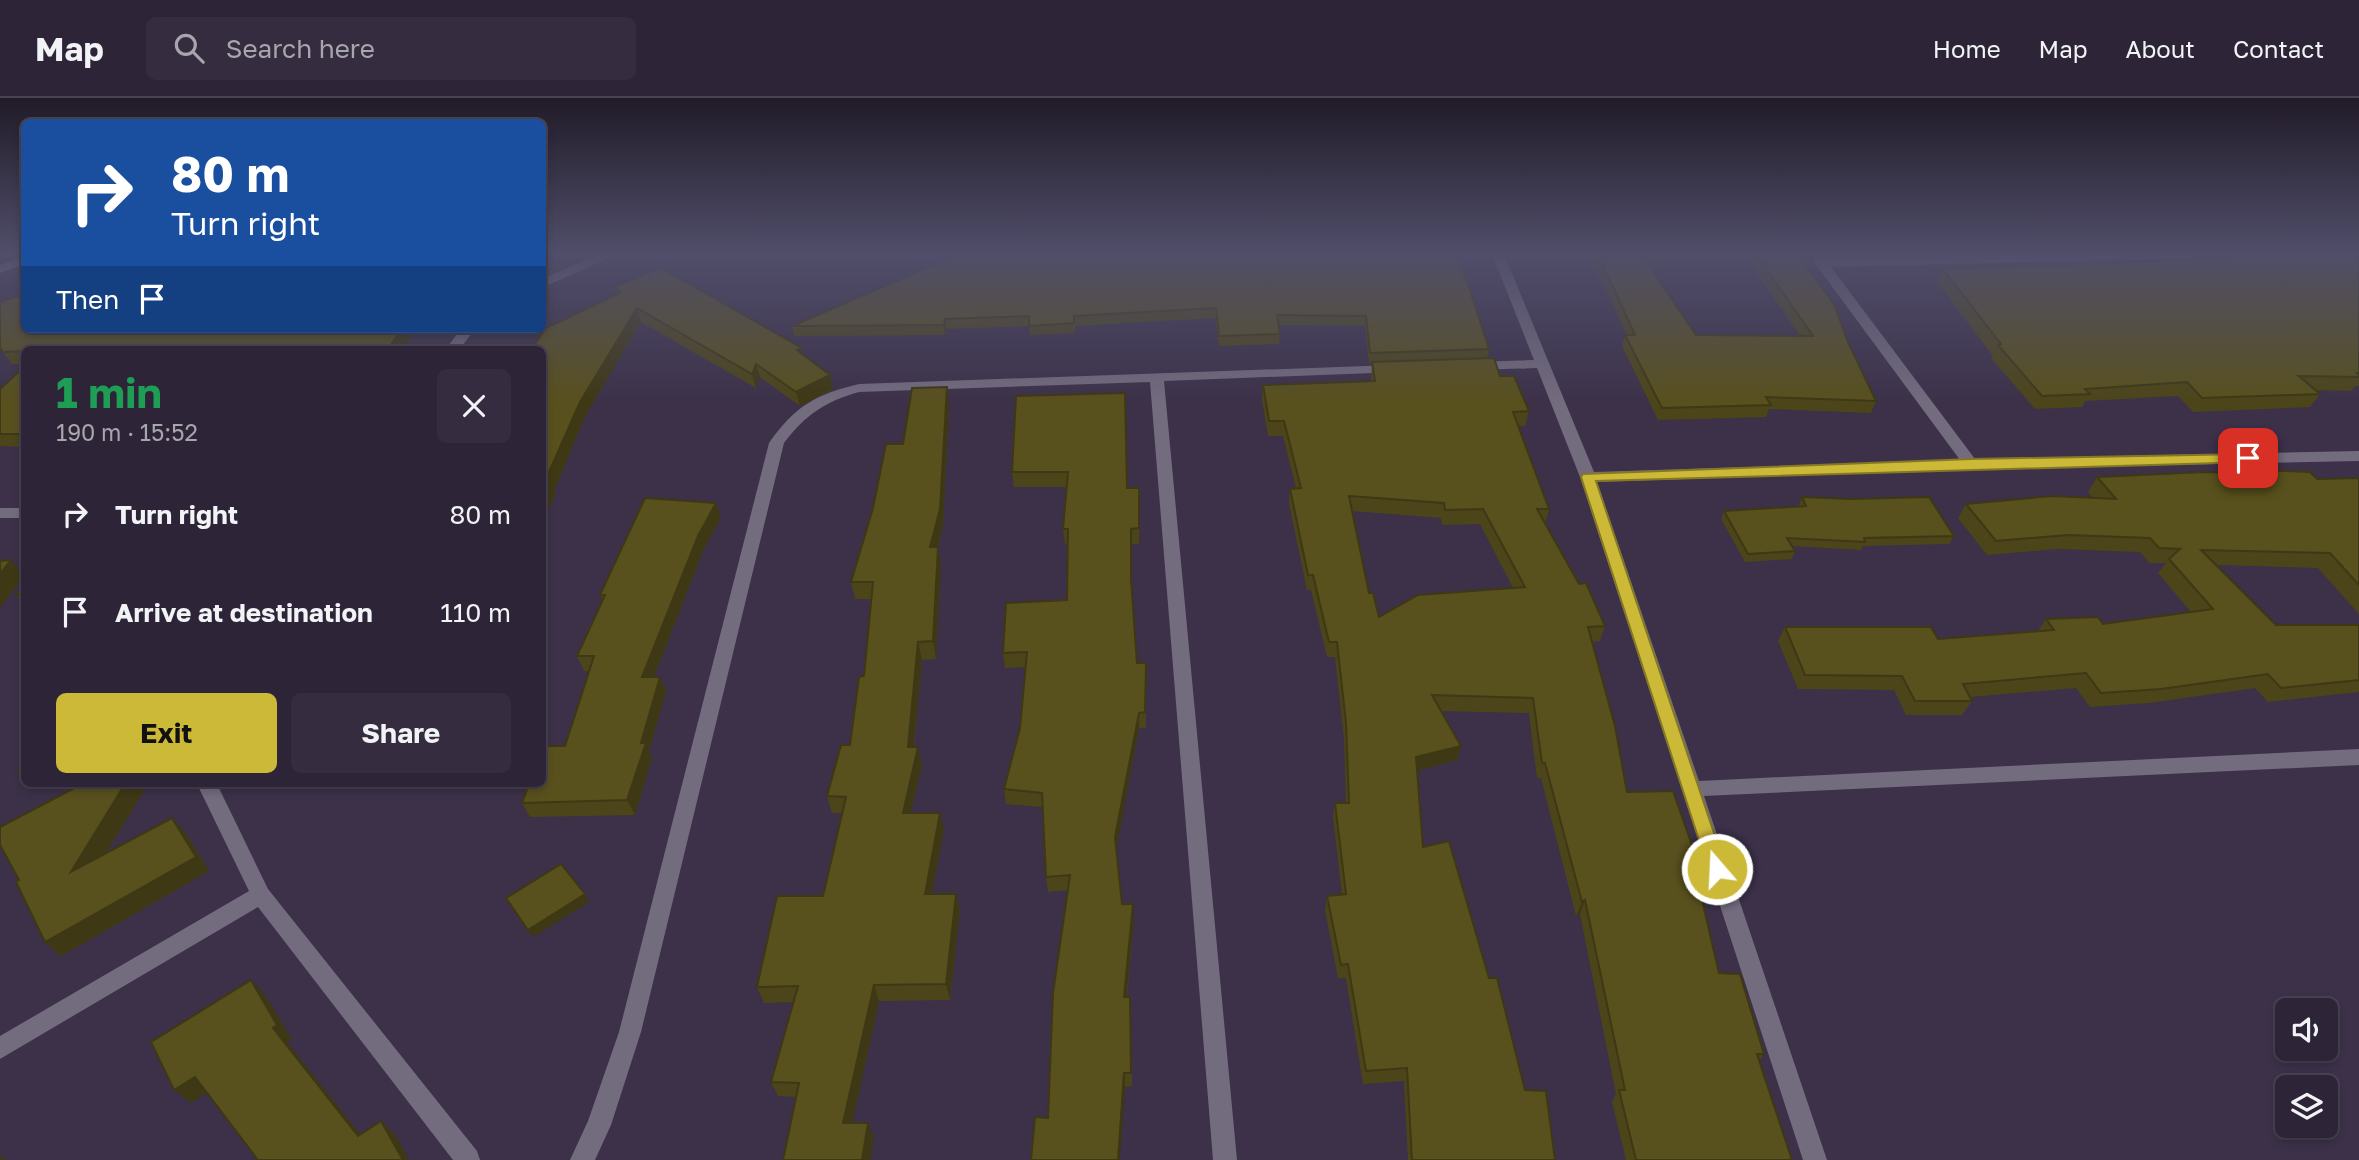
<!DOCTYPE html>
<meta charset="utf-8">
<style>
:root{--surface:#2d2537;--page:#352d3f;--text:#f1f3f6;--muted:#a7a5ad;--line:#484252;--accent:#cdb938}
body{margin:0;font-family:"Golos Text",sans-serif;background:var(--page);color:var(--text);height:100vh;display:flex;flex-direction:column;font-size:26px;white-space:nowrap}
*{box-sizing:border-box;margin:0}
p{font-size:23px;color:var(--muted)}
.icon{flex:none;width:38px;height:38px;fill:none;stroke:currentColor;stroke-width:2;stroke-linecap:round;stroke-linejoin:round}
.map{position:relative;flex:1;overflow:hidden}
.panel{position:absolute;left:21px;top:248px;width:525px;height:441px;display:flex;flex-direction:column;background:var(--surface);border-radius:10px;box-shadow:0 4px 10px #0003,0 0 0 2px var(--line)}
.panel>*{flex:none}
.banner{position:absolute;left:21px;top:21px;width:525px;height:214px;border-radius:10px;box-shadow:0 4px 10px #0003,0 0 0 2px var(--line);background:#1a4fa0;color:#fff;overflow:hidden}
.fabs{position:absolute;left:2275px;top:900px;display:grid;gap:14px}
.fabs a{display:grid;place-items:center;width:63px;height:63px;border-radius:10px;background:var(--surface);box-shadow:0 4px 10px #0003,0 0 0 2px var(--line);font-size:35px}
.pin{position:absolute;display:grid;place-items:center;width:60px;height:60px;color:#fff;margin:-30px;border-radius:14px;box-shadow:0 4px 10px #0006}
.me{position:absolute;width:77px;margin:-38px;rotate:341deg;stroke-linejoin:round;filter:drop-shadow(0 0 5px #0008)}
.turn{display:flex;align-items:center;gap:24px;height:147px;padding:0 35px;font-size:32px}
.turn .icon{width:91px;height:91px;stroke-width:2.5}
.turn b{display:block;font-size:49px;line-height:60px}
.then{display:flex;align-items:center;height:66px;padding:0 35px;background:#0003;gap:14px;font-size:26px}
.round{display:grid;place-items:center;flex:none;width:74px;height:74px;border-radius:10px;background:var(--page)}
.head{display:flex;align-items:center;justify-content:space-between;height:119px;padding:0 35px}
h1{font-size:42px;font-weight:700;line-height:52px;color:#1e9e55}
.primary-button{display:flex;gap:14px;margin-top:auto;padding:14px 35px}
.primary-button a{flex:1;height:80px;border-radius:10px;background:var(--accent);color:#111;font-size:28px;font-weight:700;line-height:80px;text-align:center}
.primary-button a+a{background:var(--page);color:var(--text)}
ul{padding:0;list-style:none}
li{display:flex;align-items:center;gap:21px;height:98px;padding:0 35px}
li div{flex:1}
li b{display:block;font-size:26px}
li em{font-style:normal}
header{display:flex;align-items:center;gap:42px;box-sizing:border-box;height:98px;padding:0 35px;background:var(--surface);border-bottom:2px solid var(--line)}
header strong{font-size:33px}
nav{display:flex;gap:38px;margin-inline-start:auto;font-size:24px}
.search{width:490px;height:63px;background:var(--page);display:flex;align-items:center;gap:18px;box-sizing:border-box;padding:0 24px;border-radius:10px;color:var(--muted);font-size:26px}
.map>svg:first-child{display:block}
</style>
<header>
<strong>Map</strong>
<div class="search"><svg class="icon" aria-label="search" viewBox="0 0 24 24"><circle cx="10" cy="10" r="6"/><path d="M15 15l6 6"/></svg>Search here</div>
<nav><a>Home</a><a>Map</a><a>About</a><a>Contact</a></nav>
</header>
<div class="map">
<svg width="2359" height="1062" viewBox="0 0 2359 1062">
<rect width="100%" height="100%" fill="#3c3149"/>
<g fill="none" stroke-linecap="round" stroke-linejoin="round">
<g fill="#736b7e" fill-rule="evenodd">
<path d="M600 156H617L542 190V181Z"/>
<path d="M1492 156H1504L1594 374 1960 362 1814 164V158H1824L1826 161 2032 156H2200L2194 160 1831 169 1975 361 2359 353V363L1971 371 1597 384 1699 683 2359 651V667L1704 698 1827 1062H1803L1580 379 1537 270 1475 272 1468 268 1475 264 1534 262Z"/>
<path d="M461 231H475L459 252H445Z"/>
<path d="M1394 267 1401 271 1399 274 1164 283 1237 1062H1213L1150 284 859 294C826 303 805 317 784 345L641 934 611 1027 595 1062H570L588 1023 619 934 769 345C795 308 816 296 859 286Z"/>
<rect x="0" y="410" width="24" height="10"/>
<path d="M197 686H217L268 791 477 1053 480 1062H453L258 809 0 961V938L249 793Z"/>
</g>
<path fill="#9487a6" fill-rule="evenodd" d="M24 158V166L0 175V167Z"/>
</g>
<g fill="#4c4519" fill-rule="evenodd">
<path d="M1456 156 1489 251 1487 260 1500 278 1529 313 1525 328H1518L1549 411 1545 426 1605 528 1600 543 1592 544 1627 694 1693 750 1691 754 1719 875 1764 956 1759 963 1792 1062H1626L1612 1004 1616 996 1580 816 1576 818 1541 680H1537L1529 615 1440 613 1461 648 1457 662 1417 673 1423 749 1489 880 1525 992 1555 1062H1408L1404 983 1363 986 1346 880H1338L1325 812 1327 798 1342 796 1333 719 1335 705H1346L1344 640 1335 559H1327L1311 492H1307L1289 406 1290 391 1296 390 1283 338H1268L1262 302 1263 287 1371 283 1372 265H1369L1365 228 1278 227 1280 236 1279 246 1219 248 1215 220 1075 228V235L1030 237 1029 228 946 231 945 237 794 238 792 228ZM1353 413 1441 420 1442 427 1480 426 1513 490 1379 519 1369 495Z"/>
<path d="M1585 156H1797L1848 244 1876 303 1871 315 1769 311 1766 319 1658 322 1622 248 1625 237H1627L1605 189ZM1744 156 1800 238 1696 237 1647 164H1665L1666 159Z"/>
<path d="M2359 156V288H2355L2351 293 2315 292 2320 296 2310 309 2193 314 2178 298 2085 303 2082 309 2035 311 1991 260 1993 258 1937 184 1943 171Z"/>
<path d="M614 189 804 257 830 277 833 291 800 308 760 279 756 290 641 224 585 318 554 393 555 397 542 425V252L616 197Z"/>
<path d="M24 231H417L402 252H24V266H12L0 250Z"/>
<path d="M24 269V349L0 348V291Z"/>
<path d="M1016 298 1140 406 1139 446H1131L1132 488 1137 565 1146 580V630H1139L1116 752 1122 806 1134 820 1127 899 1131 913 1132 988 1125 989 1048 1020 1068 792 1048 794 1046 779 1042 709 1006 706 1004 691 1020 630 1026 569 1005 570 1003 555 1067 502 1068 446H1065L1063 431 1067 389H1014L1012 374Z"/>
<path d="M949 306 943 428 938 449 941 467 936 561 922 562 914 649 922 666 911 715 944 732 932 796H956L960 812 950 902 879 903 852 1025 874 1040 796 999 778 998 771 984 793 904 764 905 757 889 823 798 842 715H832L827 698 850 647 864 578 872 501H855L851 484 903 346Z"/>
<path d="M2261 372 2317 381 2359 380V516L2318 470 2216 467 2276 527H2359V594L2268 604 2255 590 2149 605 2090 609 2076 590 1970 599 1972 603 1962 617H1906L1894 592 1798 591 1778 543 1785 529 1938 541 2038 533 2046 521 2103 526 2191 514 2158 475 2166 465H2149L2140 454 2059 451 1987 457 1958 420 1966 406 2093 400 2088 394 2097 379 2259 376Z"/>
<path d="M1802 399 1954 438 1949 446 1863 448 1861 452 1792 448 1795 453 1792 461 1745 464 1721 421 1724 413 1799 408V407Z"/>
<path d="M716 405 721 420 703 453 654 579H660L666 593 649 653 652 660 635 717 530 719 522 705 565 648 589 573H584L577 558 603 502 600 497Z"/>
<path d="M24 485V507L16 497Z"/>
<path d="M24 666V680L18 674Z"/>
<path d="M30 686H148L106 755 185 734 209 773 61 858 45 844 19 782 80 687 33 689Z"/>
</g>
<g fill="#3e3814">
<path d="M637 210 641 224 585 318 554 393 555 397 542 425V397L545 383 580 304Z"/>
<path d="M945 221 946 231 945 237 944 227Z"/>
<path d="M402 231H417L402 252H387Z"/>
<path d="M756 266 760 279 756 290 752 276Z"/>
<path d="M830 277 833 291 800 308 796 294Z"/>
<path d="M947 289 949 306 943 428 933 467 930 449Z"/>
<path d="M716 405 721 420 703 453 648 594 642 579 698 438Z"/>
<path d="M938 449 941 467 936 561 933 543Z"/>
<path d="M11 462 24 478 0 510V476Z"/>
<path d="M918 544 922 562 912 666 908 649Z"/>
<path d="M660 579 666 593 649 653 652 660 635 717 627 702 641 645Z"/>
<path d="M1139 615V630L1116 753 1115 739Z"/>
<path d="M1461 648 1457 662 1413 674 1416 659Z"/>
<path d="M918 649 922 666 907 732 903 715Z"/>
<path d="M125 686H148L86 788 71 774Z"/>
<path d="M940 715 944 732 929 812 925 796Z"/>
<path d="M172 720 185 734 209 773 61 858 45 844Z"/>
<path d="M585 796 589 804 533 839 528 832Z"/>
<path d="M956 796 960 812 950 902 946 886Z"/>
<path d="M1585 802 1580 816 1576 818 1582 804Z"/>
<path d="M1133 806 1134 820 1125 913 1124 899Z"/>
<path d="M251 882 265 897 292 941 287 944 372 1051 358 1038 273 930Z"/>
<path d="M874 887 879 903 849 1040 843 1025Z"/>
<path d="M1124 975 1125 989 1120 1062H1118Z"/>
<path d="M195 979 211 992 191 1005 174 992Z"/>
<path d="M381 1023 395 1036 409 1062H403Z"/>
<path d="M868 1025 874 1040 870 1062H862Z"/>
<path d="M0 1058 7 1062H0Z"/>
</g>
<g fill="#58501d" stroke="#3e3814" stroke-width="2" fill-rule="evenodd">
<path d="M959 156H1456L1470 192 1489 251 1370 255 1366 218 1277 217 1280 236 1219 238 1216 210 1074 218V225L1029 228V218L945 221 944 227 792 228Z"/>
<path d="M1595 156H1641L1696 237 1813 238 1756 156H1797L1834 206 1848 244 1876 303 1766 299 1771 307 1662 310 1625 237H1635L1608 178Z"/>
<path d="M2255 156H2359V275H2357L2359 277V279L2299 278 2320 296 2202 300 2187 284 2085 291 2090 296 2042 298 1998 247 2001 246 1943 171 2197 162Z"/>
<path d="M661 170 802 250 797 252 830 277 796 294 756 266 752 276 637 210 580 304 545 383H549L542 397V252H531L546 230 620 195 614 189Z"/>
<path d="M24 196V231H402L387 252H24V253L3 254 0 250V204Z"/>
<path d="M1494 260 1500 278H1514L1529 313 1513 314 1549 411H1537L1579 486 1586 485 1605 528 1588 529 1615 628 1627 694 1673 693 1693 750H1690L1719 875 1740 876 1764 956H1757L1792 1062H1636L1619 992H1625L1585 802 1582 804 1545 665H1542L1533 600 1432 597 1461 648 1416 659 1423 749 1449 743 1489 880H1497L1525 992 1546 993 1555 1062H1412L1407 970 1366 973 1348 866 1341 867 1327 798 1346 796 1335 705H1349L1346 625 1337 544H1329L1313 477H1308L1290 391 1301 390 1284 323H1269L1263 287 1375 283 1372 264ZM1349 398 1444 405 1445 412 1483 411 1525 489 1418 497 1379 519 1373 495H1369Z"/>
<path d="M24 269V336H0V291Z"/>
<path d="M947 289 940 411 930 449H938L933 543 918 544 908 649H918L903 715H940L925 796H956L946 886 874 887 843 1025H868L862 1062H783L799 985 771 984 798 888 757 889 777 798H823L846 699 827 698 841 647H850L859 579 864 578 873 484H851L873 410 886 346H903L912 290Z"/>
<path d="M1125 295 1127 390H1139V430L1131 431V481L1137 565H1146L1145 614 1139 615 1115 739 1122 806H1133L1124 899H1130L1131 975H1124L1118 1062H1031L1035 1019 1048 1020 1053 895 1070 777 1046 779 1042 695 1004 691 1020 630 1027 554 1003 555 1006 505 1067 502 1068 431H1063L1068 374H1012L1016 298Z"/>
<path d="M2261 372 2310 374 2317 381 2359 380V487L2330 455 2201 452 2276 527H2359V582L2281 590 2268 576 2161 591 2101 595 2086 575 1963 586 1972 603H1915L1902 578 1805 577 1785 529H1931L1938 541 2054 532 2046 521 2098 519 2103 526 2213 511 2169 461 2180 451 2159 450 2150 440 2068 437 1996 443 1966 406 2052 398 2116 401 2097 379 2204 374 2264 376Z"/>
<path d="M1802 399 1850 401 1929 399 1954 438 1864 440 1865 444 1787 440 1795 453 1748 456 1724 413 1806 408Z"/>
<path d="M645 400 716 405 698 438 642 579H660L641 645H646L627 702 522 705 529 686H542V652L544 648H565L594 558H577L605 497H600Z"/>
<path d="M11 462 0 476V463Z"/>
<path d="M24 485V496L16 497Z"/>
<path d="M24 666V674H18Z"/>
<path d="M82 686H125L71 774 172 720 196 759 45 844 16 784 19 782 0 747V729Z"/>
<path d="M561 766 585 796 528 832 506 800Z"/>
<path d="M251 882 277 927 273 930 358 1038 381 1023 403 1062H258L195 979 174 992 151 944Z"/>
</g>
<linearGradient id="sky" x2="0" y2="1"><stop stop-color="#211b28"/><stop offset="0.51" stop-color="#504e6a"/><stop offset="1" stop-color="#504e6a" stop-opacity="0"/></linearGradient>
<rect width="2359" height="305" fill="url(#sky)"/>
<path fill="#cdb938" stroke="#857824" stroke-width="2" d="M2248 356 2253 357V364L1596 383 1726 771 1723 776 1717 779 1710 776 1581 379 1583 376 1971 361Z"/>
</svg>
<div class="fabs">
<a><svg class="icon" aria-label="sound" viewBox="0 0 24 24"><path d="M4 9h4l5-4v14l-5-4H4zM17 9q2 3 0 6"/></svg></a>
<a><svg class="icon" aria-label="layers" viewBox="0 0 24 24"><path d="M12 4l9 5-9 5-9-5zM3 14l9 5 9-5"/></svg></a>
</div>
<div class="pin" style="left:2248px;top:360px;background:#d93025"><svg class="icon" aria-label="arrive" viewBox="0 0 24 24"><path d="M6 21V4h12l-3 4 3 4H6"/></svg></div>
<svg class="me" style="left:1717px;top:771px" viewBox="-20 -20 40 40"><circle r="17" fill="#cdb938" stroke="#fff" stroke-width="3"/><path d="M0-11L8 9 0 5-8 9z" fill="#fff"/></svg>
<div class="banner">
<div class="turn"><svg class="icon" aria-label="right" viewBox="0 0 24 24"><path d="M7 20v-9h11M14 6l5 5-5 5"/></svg><div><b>80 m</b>Turn right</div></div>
<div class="then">Then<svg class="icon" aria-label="arrive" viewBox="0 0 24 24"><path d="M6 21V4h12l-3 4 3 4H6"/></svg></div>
</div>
<section class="panel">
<div class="head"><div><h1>1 min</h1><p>190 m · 15:52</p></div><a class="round"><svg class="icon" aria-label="close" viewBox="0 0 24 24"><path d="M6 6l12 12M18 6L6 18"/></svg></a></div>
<ul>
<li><svg class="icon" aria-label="right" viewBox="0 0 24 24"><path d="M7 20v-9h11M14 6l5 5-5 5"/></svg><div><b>Turn right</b></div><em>80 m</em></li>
<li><svg class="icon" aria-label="arrive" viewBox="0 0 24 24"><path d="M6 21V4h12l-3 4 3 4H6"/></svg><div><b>Arrive at destination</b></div><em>110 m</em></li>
</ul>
<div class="primary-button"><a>Exit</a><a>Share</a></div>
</section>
</div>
